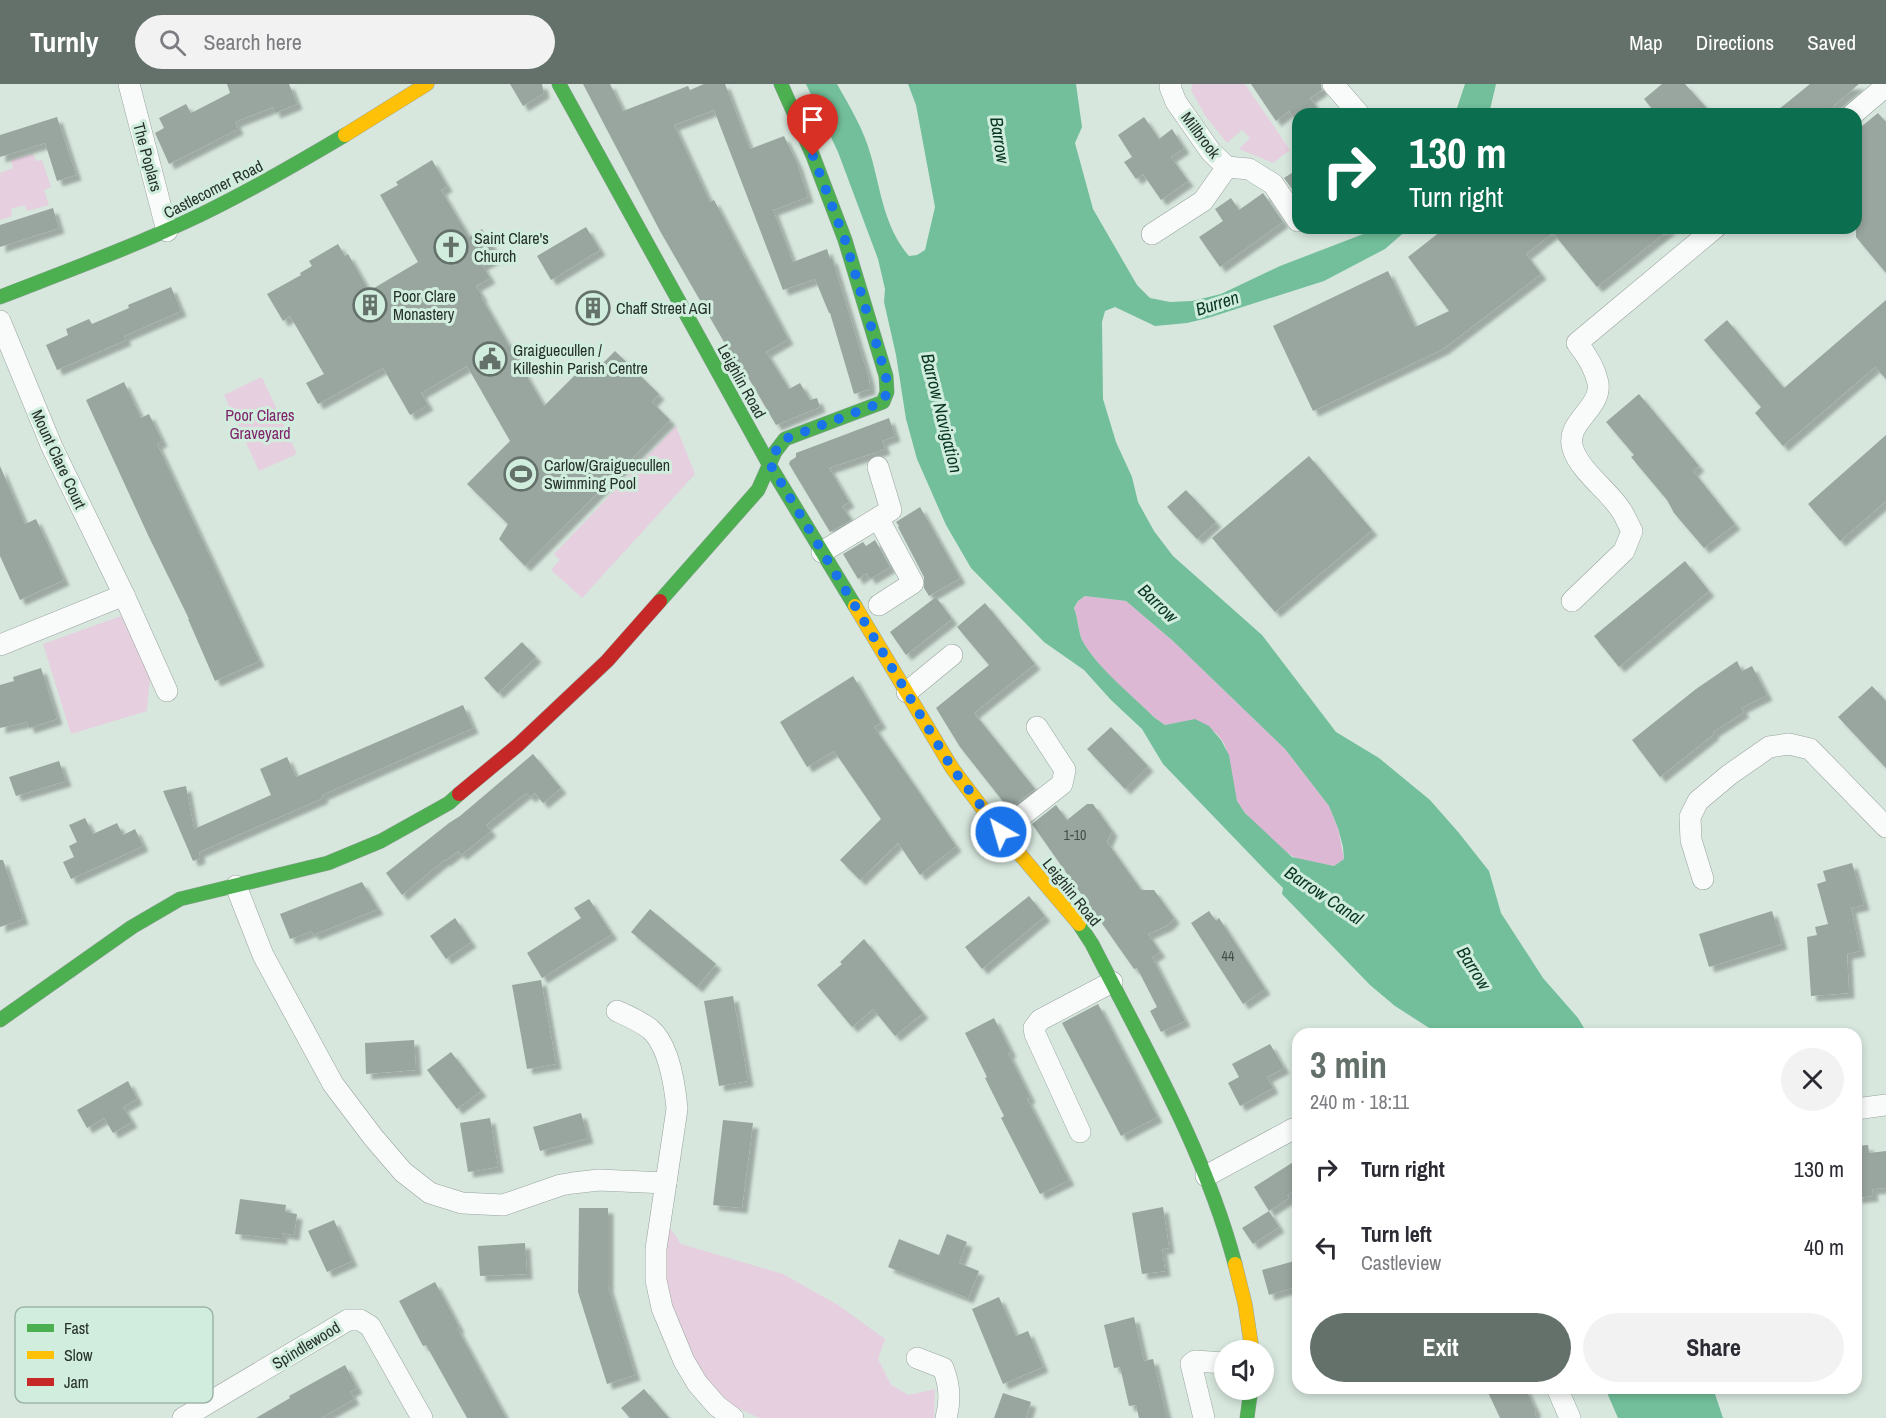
<!DOCTYPE html>
<meta charset="utf-8">
<style>
:root{--surface:#fff;--page:#f2f2f3;--text:#2b2b33;--muted:#7c7c81;--accent:#64716a}
body{margin:0;font-family:"Archivo Narrow",sans-serif;background:var(--page);color:var(--text);height:100vh;display:flex;flex-direction:column;font-size:22px;white-space:nowrap}
*{box-sizing:border-box;margin:0}
p{font-size:20px;color:var(--muted)}
.icon{flex:none;width:33px;height:33px;fill:none;stroke:currentColor;stroke-width:2;stroke-linecap:round;stroke-linejoin:round}
.map{position:relative;flex:1;overflow:hidden}
.drawer{position:absolute;left:1292px;top:944px;width:570px;height:366px;display:flex;flex-direction:column;background:var(--surface);border-radius:18px;box-shadow:0 3px 9px #0003}
.drawer>*{flex:none}
.guide{position:absolute;left:1292px;top:24px;width:570px;height:126px;border-radius:18px;box-shadow:0 3px 9px #0003;background:#0b6e4f;color:#fff;overflow:hidden}
.buttons{position:absolute;left:1214px;top:1256px;display:grid;gap:12px}
.buttons a{display:grid;place-items:center;width:60px;height:60px;border-radius:50%;background:var(--surface);box-shadow:0 3px 9px #0003;font-size:30px}
.pin{position:absolute;display:grid;place-items:center;width:51px;height:51px;color:#fff;margin:-62px -26px;border-radius:50% 50% 50% 0;rotate:-45deg;box-shadow:0 0 6px #0007}
.pin .icon{rotate:45deg}
.me{position:absolute;width:66px;margin:-33px;rotate:322deg;stroke-linejoin:round;filter:drop-shadow(0 0 4px #0008)}
.turn{display:flex;align-items:center;gap:21px;height:126px;padding:0 18px;font-size:27px}
.turn .icon{width:78px;height:78px;stroke-width:2.5}
.turn b{display:block;font-size:42px;line-height:51px}
.round{display:grid;place-items:center;flex:none;width:63px;height:63px;border-radius:32px;background:var(--page)}
.summary{display:flex;align-items:center;justify-content:space-between;height:102px;padding:0 18px}
h1{font-size:36px;font-weight:800;line-height:45px;color:var(--accent)}
.action{display:flex;gap:12px;margin-top:auto;padding:12px 18px}
.action a{flex:1;height:69px;border-radius:36px;background:var(--accent);color:#fff;font-size:24px;font-weight:800;line-height:69px;text-align:center}
.action a+a{background:var(--page);color:var(--text)}
ul{padding:0;list-style:none}
li{display:flex;align-items:center;gap:18px;height:78px;padding:0 18px}
li div{flex:1}
li b{display:block;font-size:22px}
li em{font-style:normal}
header{display:flex;align-items:center;gap:36px;box-sizing:border-box;height:84px;padding:0 30px;background:var(--accent);color:#fff}
header strong{font-size:28px}
nav{display:flex;gap:33px;margin-inline-start:auto;font-size:21px}
.search{width:420px;height:54px;background:var(--page);display:flex;align-items:center;gap:15px;box-sizing:border-box;padding:0 21px;border-radius:33px;color:var(--muted);font-size:22px}
.map>svg:first-child{display:block}
</style>
<header>
<strong>Turnly</strong>
<div class="search"><svg class="icon" aria-label="search" viewBox="0 0 24 24"><circle cx="10" cy="10" r="6"/><path d="M15 15l6 6"/></svg>Search here</div>
<nav><a>Map</a><a>Directions</a><a>Saved</a></nav>
</header>
<div class="map">
<svg width="1886" height="1334" viewBox="0 0 1886 1334">
<defs>
<filter id="shadow"><feDropShadow dx="5.5" dy="5.5" stdDeviation="1.5" flood-color="#0004"/></filter>
</defs>
<rect width="100%" height="100%" fill="#d7e7de"/>
<g fill="#e6cfdf">
<path d="M1193 0H1245L1290 66 1273 79 1239 65 1250 54 1242 46 1227 59 1206 33 1191 6Z"/>
<path d="M33 70 36 77 42 76 51 103 44 106 49 121 27 127 25 121 11 125 12 132 0 136V89L13 84 11 76Z"/>
<path d="M262 293 297 370 259 387 224 311Z"/>
<path d="M676 342 695 390 582 514 551 486 560 476 554 470Z"/>
<path d="M121 532 150 593 147 627 71 650 43 560Z"/>
<path d="M666 1138 681 1160 783 1190 838 1221 885 1255 878 1275 891 1301 909 1311 935 1305 934 1334H759L728 1319 695 1280 672 1227 665 1190Z"/>
</g>
<path fill="#ddb8d4" d="M1085 512 1126 517 1173 557 1285 665 1329 722 1338 744 1344 775 1334 782C1321 779 1306 778 1294 773 1284 769 1243 729 1238 719 1231 707 1232 688 1229 674 1222 641 1195 633 1165 641L1155 634C1131 611 1098 585 1082 556 1078 547 1078 534 1074 525L1078 517Z"/>
<g fill="#73bf9b" fill-rule="evenodd">
<path d="M806 0H837C850 23 864 46 871 72 881 107 884 143 909 172L917 171 925 166 935 123 916 21 908 0H1076L1082 43 1075 59 1093 125 1137 201 1150 214 1170 218 1192 217 1221 210 1280 182 1379 144H1409L1385 165 1324 197 1208 234 1187 239 1155 242 1115 223 1105 227 1102 238 1103 315 1116 358 1132 393 1138 418 1154 447 1173 472 1262 551 1336 648 1379 674 1430 716 1459 749 1489 787 1501 829 1543 894 1578 934 1587 949H1437L1395 922 1370 901 1282 810 1283 804 1266 787 1163 680 1142 645 1111 616 1084 586 1044 558 971 484 946 441 917 375 906 335 896 271 884 218 885 205 878 175 838 68ZM1085 512 1126 517 1173 557 1285 665 1329 722 1338 744 1343 763 1344 775 1334 782 1292 773 1245 729 1237 717 1229 671 1221 656 1209 642 1195 635 1165 641 1155 634C1132 611 1098 585 1082 556 1078 547 1078 534 1074 524L1078 517Z"/>
<path d="M1465 0H1496L1489 30H1455Z"/>
<path d="M1605 1304H1713L1723 1334H1618Z"/>
</g>
<g fill="#99a69f" filter="url(#shadow)">
<path d="M227 0H289L297 20 275 29 273 23 235 38 238 45 169 80 155 49 164 44 159 34 186 20 191 29 230 9Z"/>
<path d="M510 0H542L544 9 523 22Z"/>
<path d="M583 0H610L623 27 688 2 690 6 704 0H725L750 65 784 52 797 79 808 113 773 126 793 178 827 165 830 175 832 174 869 295 870 305 854 310 830 229H829L815 195 783 206 714 26 674 41 710 118 714 116 788 255 766 268 789 305 800 299 810 316 817 314 820 323 776 341 742 283 739 284 660 147Z"/>
<path d="M1251 0H1321L1322 6 1310 14 1317 24 1309 30H1298L1297 38 1289 27 1276 37Z"/>
<path d="M1662 0H1685L1712 30H1656L1644 15Z"/>
<path d="M1810 0H1859L1824 30H1773Z"/>
<path d="M1878 29 1886 38V189L1856 153V47Z"/>
<path d="M57 33 76 91 57 97 45 59 0 73V51Z"/>
<path d="M1144 33 1159 55 1172 45 1184 64 1171 73 1188 97 1161 116 1143 90 1136 95 1124 78 1132 73 1118 51Z"/>
<path d="M432 76 447 102 441 106 469 153 482 145 498 172 482 181 490 194 476 202 482 212 481 213 544 322 582 284 590 292 615 267 659 310 652 318 670 336 525 482 499 455 508 440 467 400 510 357 467 282 421 309 428 321 410 331 383 284 318 320 306 299 324 290 290 232 283 237 267 210 301 191 300 189 312 182 309 177 338 160 345 172 348 170 369 207 418 178 380 111 398 101 396 98Z"/>
<path d="M1298 85V113L1284 94Z"/>
<path d="M1263 109 1283 138 1220 183 1199 153 1223 137 1215 125 1231 114 1239 126Z"/>
<path d="M53 124 59 144 0 163V141Z"/>
<path d="M586 143 600 166 551 196 537 172Z"/>
<path d="M1445 144H1671L1597 203 1553 149 1526 170 1541 190 1443 265 1313 327 1273 242 1388 187 1415 243 1449 227 1408 173Z"/>
<path d="M171 203 181 227 124 252 126 256 57 286 46 261 68 251 66 245 89 235 92 240 129 224 128 221Z"/>
<path d="M1886 216V295L1875 283 1783 362 1755 329 1761 323 1704 256 1727 236 1784 304Z"/>
<path d="M124 298 141 334 149 330 162 357 157 360 259 577 215 597 188 535H189L148 451 86 316Z"/>
<path d="M1639 310 1699 382 1693 387 1735 440 1704 464 1674 429 1667 416 1631 373 1634 371 1606 338Z"/>
<path d="M889 334 895 352 882 357 885 365 829 384 849 418 842 422 851 436 830 448 789 380 790 377 796 373V369Z"/>
<path d="M1886 351V417L1840 457 1808 420Z"/>
<path d="M1309 372 1372 446 1275 528 1212 454Z"/>
<path d="M0 382 25 440 36 435 64 496 20 516 0 472Z"/>
<path d="M1186 406 1216 438 1197 455 1167 423Z"/>
<path d="M920 423 960 494 929 512 924 504V493L898 443 899 442 896 438Z"/>
<path d="M875 456 890 483 870 495 867 489 858 495 843 470 863 458 866 462Z"/>
<path d="M1685 477 1709 507 1619 583 1594 552Z"/>
<path d="M936 513 952 535 906 571 890 548Z"/>
<path d="M985 519 1035 580 974 629 1035 705 1009 725 960 663 936 624 989 581 957 543Z"/>
<path d="M522 558 536 573 498 609 484 594Z"/>
<path d="M1737 577 1742 587 1752 582 1767 611 1741 624 1744 628 1713 648 1714 650 1660 693 1632 656 1696 605Z"/>
<path d="M41 584 57 635 29 644 27 638 0 644V601L14 597 13 593Z"/>
<path d="M853 592 881 639 874 643 956 762 920 791 898 759 860 796 840 776 881 735 834 667 807 683 780 638Z"/>
<path d="M1872 602 1886 617V684L1838 633Z"/>
<path d="M463 621 473 644 322 711 323 714 199 768 200 774 193 777 163 707 186 702 194 745 271 711 260 685 287 673 296 693Z"/>
<path d="M1111 643 1148 682 1125 705 1087 665Z"/>
<path d="M533 670 561 704 543 719 535 709 530 713 526 709 486 741 491 747 461 771 458 767 445 777 444 776 402 811 386 789 449 739 460 732Z"/>
<path d="M59 677 66 697 16 712 9 693Z"/>
<path d="M1087 720H1093L1112 747 1107 758 1141 806H1154L1174 834 1168 841 1148 850 1160 868 1152 873 1185 937 1161 948 1150 927 1157 923 1137 884 1134 885 1032 740 1056 721 1067 736Z"/>
<path d="M85 734 93 750 117 739 123 751 135 745 143 762 71 795 63 778 74 773 69 762 77 758 69 741Z"/>
<path d="M0 776H3L23 835 0 843Z"/>
<path d="M1852 779 1864 821 1851 824 1860 867 1847 870 1849 909 1811 912 1807 853 1817 851 1815 843 1828 840 1817 800 1826 797 1823 787Z"/>
<path d="M362 798 378 825 313 851 312 847 290 855 280 830Z"/>
<path d="M1029 812 1045 832 982 885 965 863Z"/>
<path d="M589 815 612 850 542 894 527 869 581 834 574 824Z"/>
<path d="M650 825 716 880 697 903 631 848Z"/>
<path d="M1209 827 1216 837 1219 834 1265 905 1243 920 1191 839Z"/>
<path d="M1772 827 1782 860 1709 883 1699 850Z"/>
<path d="M455 834 471 858 446 875 430 852Z"/>
<path d="M864 855 923 929 895 952 873 925 852 943 817 901 842 880 840 878Z"/>
<path d="M541 896 556 980 527 985 512 901Z"/>
<path d="M733 912 748 997 719 1002 704 917Z"/>
<path d="M1098 920 1157 1033 1121 1052 1062 939Z"/>
<path d="M994 934 1011 968 1008 969 1030 1013 1027 1015 1069 1096 1040 1110 1001 1034 1004 1032 985 994 987 993 965 949Z"/>
<path d="M414 956 416 986 366 990 365 959Z"/>
<path d="M1270 960 1284 984 1267 993 1273 1004 1240 1022 1228 999 1239 993 1232 980Z"/>
<path d="M451 968 481 1007 457 1025 427 986Z"/>
<path d="M128 997 137 1015 123 1023 132 1038 113 1049 104 1034 87 1044 77 1026Z"/>
<path d="M581 1029 588 1054 540 1067 533 1043Z"/>
<path d="M490 1034 498 1083 468 1088 460 1039Z"/>
<path d="M723 1036 753 1039 742 1124 713 1121Z"/>
<path d="M1868 1061 1869 1069 1886 1067V1104L1872 1105 1873 1112 1856 1114V1062Z"/>
<path d="M1298 1075V1104L1287 1111 1289 1114 1269 1127 1254 1103Z"/>
<path d="M240 1115 286 1121 285 1128 297 1130 294 1151 282 1149V1155L235 1150Z"/>
<path d="M1163 1123 1169 1164 1162 1165 1165 1187 1142 1190 1132 1129Z"/>
<path d="M579 1124H608V1203L635 1291 607 1300 578 1208Z"/>
<path d="M1269 1127 1279 1143 1253 1160 1242 1144Z"/>
<path d="M334 1136 352 1177 327 1188 308 1147Z"/>
<path d="M947 1150 967 1158 959 1179 979 1187 968 1214 888 1183 899 1155 939 1171Z"/>
<path d="M525 1159 527 1190 480 1192 478 1162Z"/>
<path d="M1298 1176V1202L1269 1211 1262 1186Z"/>
<path d="M435 1198 459 1243 457 1244 506 1334H467L426 1261 423 1262 399 1217Z"/>
<path d="M999 1213 1016 1252 1028 1247 1043 1283 1003 1300 972 1225Z"/>
<path d="M1134 1233 1144 1277 1153 1275 1167 1334H1139L1136 1321 1129 1322 1120 1283 1114 1284 1104 1241Z"/>
<path d="M345 1281 357 1304 350 1308 354 1315 321 1334H256L290 1314 289 1312Z"/>
<path d="M1486 1304H1525L1536 1327 1534 1328 1537 1334H1500Z"/>
<path d="M644 1305 669 1334H630L621 1324Z"/>
<path d="M1003 1309 1031 1318 1026 1334H994Z"/>
</g>
<g fill="none" stroke-linecap="round" stroke-linejoin="round">
<defs>
<g id="street">
<path d="M129 0 167 147"/>
<path d="M1171 0 1170 3 1176 18 1211 68 1227 83 1249 85 1273 100 1298 137"/>
<path d="M1333 0 1359 30"/>
<path d="M1853 30 1886 2"/>
<path d="M1152 150 1203 117 1227 83"/>
<path d="M0 237 52 363 124 511 0 561"/>
<path d="M878 434 913 499 879 521"/>
<path d="M822 468 891 426 878 383"/>
<path d="M124 511 167 607"/>
<path d="M1572 517 1624 467 1632 447C1628 440 1625 432 1621 426 1608 406 1580 387 1573 365 1564 338 1602 325 1598 299 1595 285 1586 270 1577 259L1715 144"/>
<path d="M907 608 952 571"/>
<path d="M1001 748 1062 700 1065 686 1037 643"/>
<path d="M1703 795 1691 756 1690 733 1698 717 1729 691 1769 663 1789 660 1810 665 1886 743"/>
<path d="M236 802 263 871 333 1000 373 1053 403 1088 430 1109 462 1119 503 1121 561 1101 573 1099 599 1096 666 1099"/>
<path d="M617 927C628 932 640 937 650 945 669 961 675 1002 677 1025L656 1165V1196L662 1224 684 1277 697 1299 717 1322 733 1334"/>
<path d="M1856 1025 1886 1021"/>
<path d="M1080 1048 1035 950 1034 944 1040 936 1112 898"/>
<path d="M1206 1092 1293 1045H1298"/>
<path d="M917 1274 943 1284C950 1301 951 1316 946 1334"/>
<path d="M1557 1304 1570 1334"/>
<path d="M183 1334 348 1236H360L370 1242 422 1334"/>
<path d="M1204 1334 1191 1280 1195 1277 1224 1279"/>
</g>
<g id="fast">
<path d="M559 0 770 382 855 522"/>
<path d="M0 213C67 187 135 162 200 131 250 107 298 79 345 51"/>
<path d="M660 517 758 406 775 368 785 355 883 318 887 308 886 292 845 156 813 72 781 0"/>
<path d="M1079 840 1092 860C1145 964 1205 1067 1235 1180"/>
<path d="M0 936 132 843 180 815 328 779 381 757 449 719 459 710"/>
<path d="M1247 1334 1251 1305"/>
</g>
<g id="slow">
<path d="M345 51 427 0"/>
<path d="M855 522 952 684 995 741 1079 840"/>
<path d="M1235 1180 1245 1220 1252 1266"/>
</g>
<path id="jam" d="M459 710 518 661 607 577 660 517"/>
</defs>
<use href="#street" stroke="#97a39d" stroke-width="22"/>
<use href="#fast" stroke="#97a39d" stroke-width="15"/>
<use href="#slow" stroke="#97a39d" stroke-width="15"/>
<use href="#jam" stroke="#97a39d" stroke-width="15"/>
<use href="#street" stroke="#f9fbfa" stroke-width="21"/>
<use href="#fast" stroke="#4caf50" stroke-width="14"/>
<use href="#slow" stroke="#ffc107" stroke-width="14"/>
<use href="#jam" stroke="#c62828" stroke-width="14"/>
</g>
<g fill="none" stroke-linecap="round" stroke-linejoin="round">
<path stroke="#1a73e8" stroke-width="10" stroke-dasharray="0 18" d="M813 72 845 156 886 292 887 308 883 318 785 355 775 368 771 382 952 684 1001 748"/>
</g>
<defs>
<symbol id="church-ring" viewBox="-11 -11 22 22"><circle r="9.5" fill="#d1eddd" stroke="#64716a" stroke-width="1.5"/><path d="M-1.2-6h2.4v3.5h3.3v2.4h-3.3V6h-2.4V-.1h-3.3v-2.4h3.3Z" fill="#64716a"/></symbol>
<symbol id="building-ring" viewBox="-11 -11 22 22"><circle r="9.5" fill="#d1eddd" stroke="#64716a" stroke-width="1.5"/><path d="M-4-6H4V6H1V3H-1V6H-4ZM-2.5-4.3h1.7v1.8h-1.7ZM.8-4.3h1.7v1.8H.8ZM-2.5-1h1.7V.8h-1.7ZM.8-1h1.7V.8H.8Z" fill="#64716a"/></symbol>
<symbol id="civic-ring" viewBox="-11 -11 22 22"><circle r="9.5" fill="#d1eddd" stroke="#64716a" stroke-width="1.5"/><path d="M-.6-6.5H3V-4.5H.6V-3L4-1V1h2V6H-6V1h2V-1L-.6-3ZM-1.2 2.5V6h2.4V2.5Z" fill="#64716a"/></symbol>
<symbol id="stadium-ring" viewBox="-11 -11 22 22"><circle r="9.5" fill="#d1eddd" stroke="#64716a" stroke-width="1.5"/><path d="M0-5a6.5 5 0 1 0 0 10a6.5 5 0 1 0 0-10ZM-3.5-1.8h7v3.6h-7Z" fill="#64716a"/></symbol>
</defs>
<g fill-rule="evenodd">
<use href="#church-ring" x="432" y="144" width="38" height="38"/>
<use href="#building-ring" x="351" y="202" width="38" height="38"/>
<use href="#building-ring" x="574" y="205" width="38" height="38"/>
<use href="#civic-ring" x="471" y="256" width="38" height="38"/>
<use href="#stadium-ring" x="502" y="371" width="38" height="38"/>
</g>
<g text-anchor="middle" dominant-baseline="central" stroke-width="6" stroke-linejoin="round" paint-order="stroke">
<g font-size="14" fill="#434e48">
<text x="1075" y="751">1-10</text>
<text x="1228" y="872">44</text>
</g>
<g font-size="16" fill="#26312b" stroke="#d1eddd">
<text transform="translate(1201 51) rotate(53)">Millbrook</text>
<text transform="translate(148 73) rotate(75)">The Poplars</text>
<text transform="translate(213 105) rotate(-27)">Castlecomer Road</text>
<text transform="translate(742 297) rotate(61)">Leighlin Road</text>
<text transform="translate(59 375) rotate(65)">Mount Clare Court</text>
<text transform="translate(1072 808) rotate(51)">Leighlin Road</text>
<text transform="translate(306 1261) rotate(-31)">Spindlewood</text>
</g>
<g font-size="16" fill="#26312b" stroke="#d1eddd" text-anchor="start">
<text x="474" y="154">Saint Clare's<tspan x="474" dy="18">Church</tspan></text>
<text x="393" y="212">Poor Clare<tspan x="393" dy="18">Monastery</tspan></text>
<text x="616" y="224">Chaff Street AGI</text>
<text x="513" y="266">Graiguecullen /<tspan x="513" dy="18">Killeshin Parish Centre</tspan></text>
<text x="544" y="381">Carlow/Graiguecullen<tspan x="544" dy="18">Swimming Pool</tspan></text>
</g>
<g font-size="16" fill="#7f236a" stroke="#d1eddd">
<text x="260" y="331">Poor Clares<tspan x="260" dy="18">Graveyard</tspan></text>
</g>
<g font-size="18" font-style="italic" fill="#0a3724" stroke="#d1eddd">
<text transform="translate(1000 56) rotate(81)">Barrow</text>
<text transform="translate(1217 219) rotate(-18)">Burren</text>
<text transform="translate(942 329) rotate(76)">Barrow Navigation</text>
<text transform="translate(1158 519) rotate(44)">Barrow</text>
<text transform="translate(1324 811) rotate(34)">Barrow Canal</text>
<text transform="translate(1474 884) rotate(58)">Barrow</text>
</g>
</g>
<rect x="15" y="1223" width="198" height="96" rx="9" fill="#d1eddd" stroke="#9eb5a8" stroke-width="1.5"/>
<rect x="27" y="1240" width="27" height="8" fill="#4caf50"/>
<rect x="27" y="1267" width="27" height="8" fill="#ffc107"/>
<rect x="27" y="1294" width="27" height="8" fill="#c62828"/>
<g font-size="16" fill="#26312b">
<text x="64" y="1250">Fast</text>
<text x="64" y="1277">Slow</text>
<text x="64" y="1304">Jam</text>
</g>
</svg>
<div class="buttons">
<a><svg class="icon" aria-label="sound" viewBox="0 0 24 24"><path d="M4 9h4l5-4v14l-5-4H4zM17 9q2 3 0 6"/></svg></a>
</div>
<div class="pin" style="left:813px;top:72px;background:#d93025"><svg class="icon" aria-label="arrive" viewBox="0 0 24 24"><path d="M6 21V4h12l-3 4 3 4H6"/></svg></div>
<svg class="me" style="left:1001px;top:748px" viewBox="-20 -20 40 40"><circle r="17" fill="#1a73e8" stroke="#fff" stroke-width="3"/><path d="M0-11L8 9 0 5-8 9z" fill="#fff"/></svg>
<div class="guide">
<div class="turn"><svg class="icon" aria-label="right" viewBox="0 0 24 24"><path d="M7 20v-9h11M14 6l5 5-5 5"/></svg><div><b>130 m</b>Turn right</div></div>
</div>
<section class="drawer">
<div class="summary"><div><h1>3 min</h1><p>240 m · 18:11</p></div><a class="round"><svg class="icon" aria-label="close" viewBox="0 0 24 24"><path d="M6 6l12 12M18 6L6 18"/></svg></a></div>
<ul>
<li><svg class="icon" aria-label="right" viewBox="0 0 24 24"><path d="M7 20v-9h11M14 6l5 5-5 5"/></svg><div><b>Turn right</b></div><em>130 m</em></li>
<li><svg class="icon" aria-label="left" viewBox="0 0 24 24"><path d="M17 20v-9H6M10 6l-5 5 5 5"/></svg><div><b>Turn left</b><p>Castleview</p></div><em>40 m</em></li>
</ul>
<div class="action"><a>Exit</a><a>Share</a></div>
</section>
</div>
